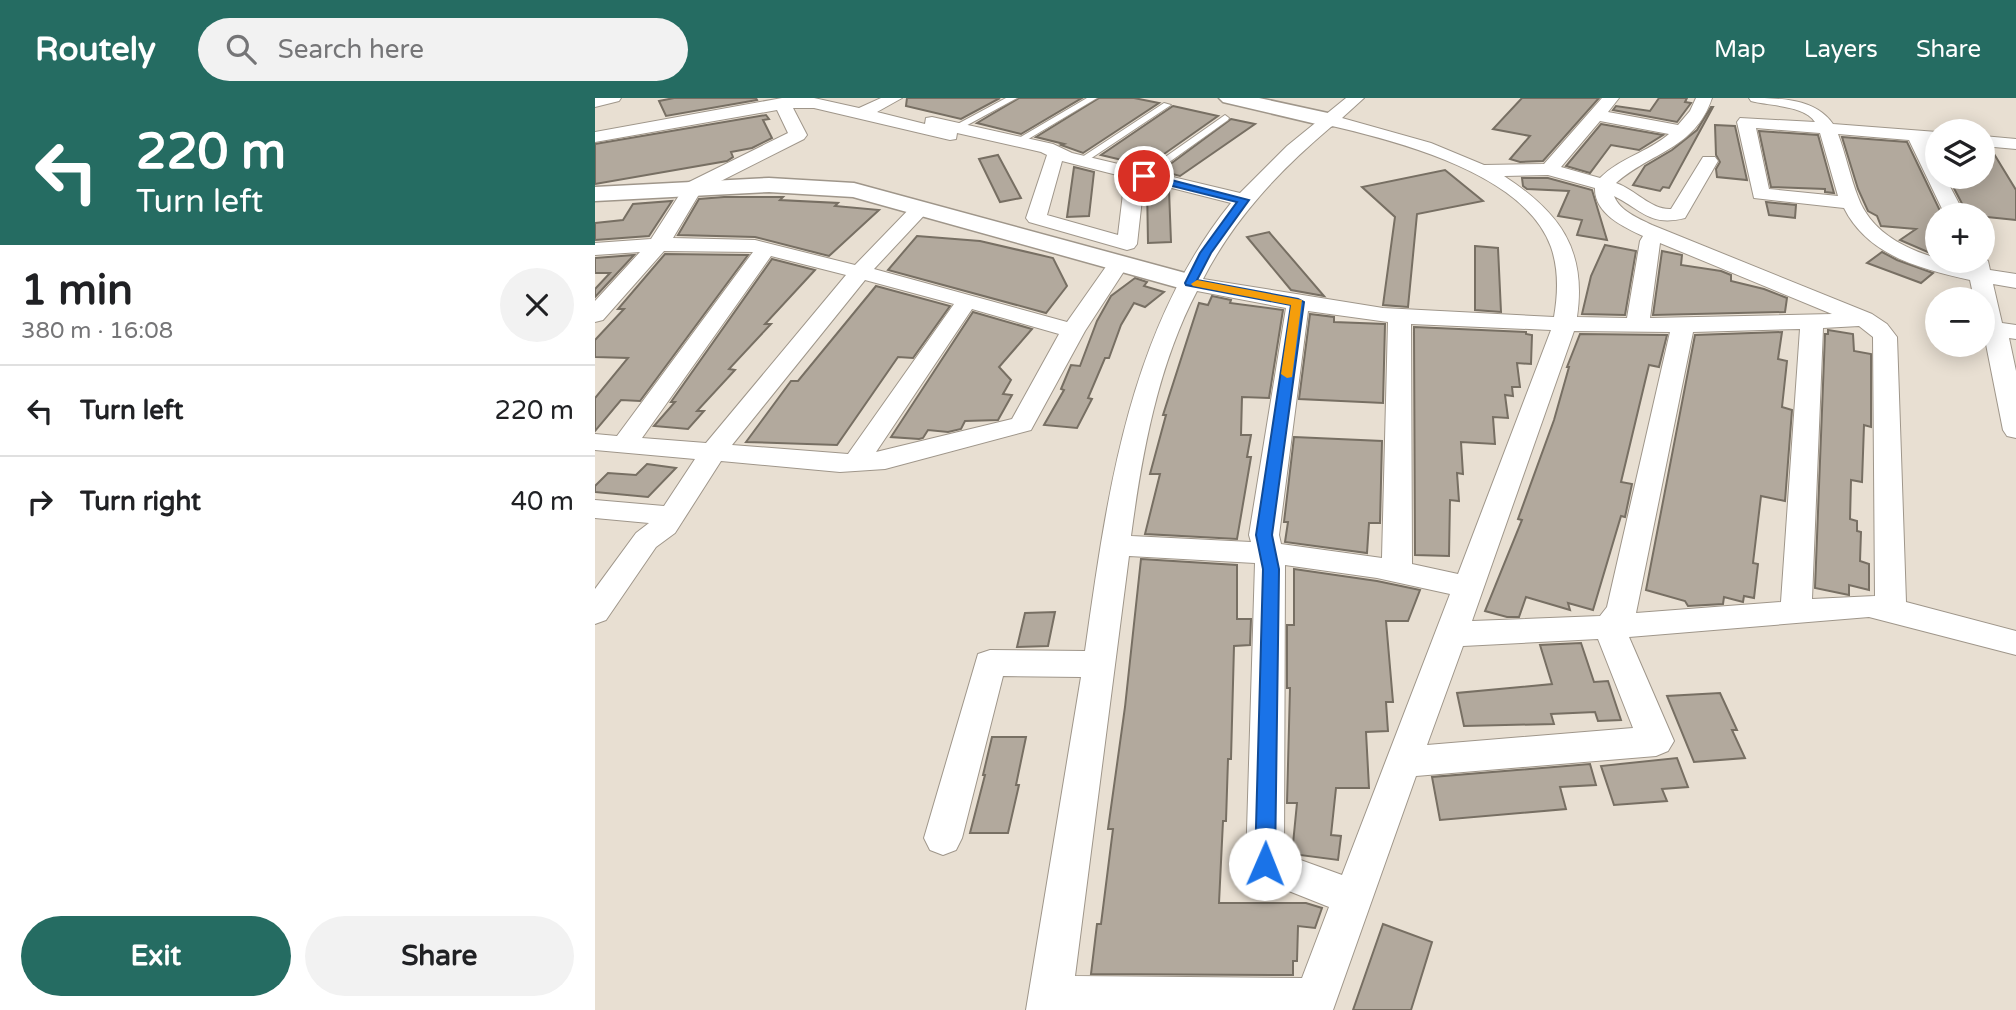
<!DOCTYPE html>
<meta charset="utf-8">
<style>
:root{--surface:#fff;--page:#f2f2f2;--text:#202124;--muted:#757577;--line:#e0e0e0;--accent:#256c62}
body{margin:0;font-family:"Varela Round",sans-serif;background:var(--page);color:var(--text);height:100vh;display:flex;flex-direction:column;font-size:26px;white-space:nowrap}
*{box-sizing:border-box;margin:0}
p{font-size:23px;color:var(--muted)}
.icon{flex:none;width:38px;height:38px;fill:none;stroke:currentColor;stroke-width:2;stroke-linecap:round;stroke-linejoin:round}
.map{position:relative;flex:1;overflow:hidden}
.sheet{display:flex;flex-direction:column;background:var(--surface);width:595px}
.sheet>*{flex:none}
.banner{background:#256c62;color:#fff;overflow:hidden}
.buttons{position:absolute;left:1330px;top:21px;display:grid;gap:14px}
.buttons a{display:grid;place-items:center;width:70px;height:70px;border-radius:50%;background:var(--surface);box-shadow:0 4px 18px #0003;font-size:35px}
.pin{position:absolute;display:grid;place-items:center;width:60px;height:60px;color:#fff;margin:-30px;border:4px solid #fff;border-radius:50%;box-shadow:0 2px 7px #0007}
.me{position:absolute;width:77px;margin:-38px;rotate:1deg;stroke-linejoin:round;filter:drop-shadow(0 0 5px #0008)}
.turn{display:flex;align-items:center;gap:24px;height:147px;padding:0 21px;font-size:32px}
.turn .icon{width:91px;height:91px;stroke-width:2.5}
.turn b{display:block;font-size:49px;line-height:60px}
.round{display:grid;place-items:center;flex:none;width:74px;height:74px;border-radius:37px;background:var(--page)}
.head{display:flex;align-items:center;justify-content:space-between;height:119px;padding:0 21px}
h1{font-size:42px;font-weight:800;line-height:52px}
.primary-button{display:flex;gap:14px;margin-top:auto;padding:14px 21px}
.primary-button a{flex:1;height:80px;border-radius:42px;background:var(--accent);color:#fff;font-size:28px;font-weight:800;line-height:80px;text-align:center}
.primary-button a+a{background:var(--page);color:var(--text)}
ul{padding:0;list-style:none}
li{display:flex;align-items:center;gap:21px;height:91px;padding:0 21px;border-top:2px solid var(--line)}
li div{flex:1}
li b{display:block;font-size:26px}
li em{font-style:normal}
header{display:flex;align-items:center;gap:42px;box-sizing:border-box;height:98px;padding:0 35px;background:var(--accent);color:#fff}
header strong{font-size:33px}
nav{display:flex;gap:38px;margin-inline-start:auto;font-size:24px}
.search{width:490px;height:63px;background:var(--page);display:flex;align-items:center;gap:18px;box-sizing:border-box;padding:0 24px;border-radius:38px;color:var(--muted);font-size:26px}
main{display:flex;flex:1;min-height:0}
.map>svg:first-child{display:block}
</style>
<header>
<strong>Routely</strong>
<div class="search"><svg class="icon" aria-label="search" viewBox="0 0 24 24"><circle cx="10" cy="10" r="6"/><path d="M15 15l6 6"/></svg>Search here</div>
<nav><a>Map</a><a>Layers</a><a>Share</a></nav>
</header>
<main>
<section class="sheet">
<div class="banner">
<div class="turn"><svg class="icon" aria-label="left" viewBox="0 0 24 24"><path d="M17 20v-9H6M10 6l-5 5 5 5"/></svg><div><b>220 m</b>Turn left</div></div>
</div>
<div class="head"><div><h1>1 min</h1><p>380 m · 16:08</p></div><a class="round"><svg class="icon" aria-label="close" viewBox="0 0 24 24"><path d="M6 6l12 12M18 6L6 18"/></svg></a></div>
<ul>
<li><svg class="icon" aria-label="left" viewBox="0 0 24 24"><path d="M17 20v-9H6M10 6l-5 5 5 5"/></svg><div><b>Turn left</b></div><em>220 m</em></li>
<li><svg class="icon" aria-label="right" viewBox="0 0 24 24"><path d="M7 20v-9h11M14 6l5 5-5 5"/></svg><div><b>Turn right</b></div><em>40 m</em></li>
</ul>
<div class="primary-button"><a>Exit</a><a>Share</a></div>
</section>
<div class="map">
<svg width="1421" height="912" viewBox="0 0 1421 912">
<rect width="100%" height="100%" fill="#e8dfd2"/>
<g fill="#b2a99d" stroke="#776f63" stroke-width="2">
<path d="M79 0H161L162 2 71 18 64 3Z"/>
<path d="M312 0H405L366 21 311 8Z"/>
<path d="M424 0H487L426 36 382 25Z"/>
<path d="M504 0H539L564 5 488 55 466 47 469 46 441 39Z"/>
<path d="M927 0H1004L948 63 925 64 915 61 935 38 898 31Z"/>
<path d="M1064 0H1092L1090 4 1096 5 1082 24 1018 12 1021 8 1055 13Z"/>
<path d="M578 8 623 18 552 68 506 57Z"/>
<path d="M1116 9H1118L1074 90 1068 89 1065 93 1038 87 1050 68 1077 52 1102 32Z"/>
<path d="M171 17 174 21 168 22 177 40 157 50 136 54 138 59 132 63 0 86V46Z"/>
<path d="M636 21 660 26 585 78 566 73Z"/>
<path d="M1006 26 1068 37 1044 52 1016 47 995 75 971 68Z"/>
<path d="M1120 27 1140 28 1152 82 1122 79 1121 71 1125 64 1121 57Z"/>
<path d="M1164 33 1223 37 1239 95 1230 94V91L1176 89Z"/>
<path d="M1247 39 1312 44 1347 117H1342V158L1305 142 1321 131 1286 128 1282 118 1273 113 1263 91Z"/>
<path d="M1388 51H1396L1421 92V122L1373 117 1353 79H1388Z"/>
<path d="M403 57 426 100 405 104 384 61Z"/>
<path d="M479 69 499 74 494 118 472 119Z"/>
<path d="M850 72 888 103 822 116 813 209 788 207 800 119 767 89Z"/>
<path d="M927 80H953L997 92 1012 142 982 137 987 122 963 118 974 93 932 91 928 88Z"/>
<path d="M552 87 574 92 576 144 553 145Z"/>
<path d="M129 99H188L185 102 243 105 240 108 284 112 234 158 160 139 83 137 104 101Z"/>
<path d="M77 103 54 138 0 142V125L28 122 38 106Z"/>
<path d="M1171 104 1201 107 1200 120 1174 117Z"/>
<path d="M674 134 729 198 696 192 652 139Z"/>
<path d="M322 138 385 143 458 160 472 188 451 215 293 172Z"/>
<path d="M1010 147 1041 153 1030 217 987 216 996 178Z"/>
<path d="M880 148 903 150 906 214 880 212Z"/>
<path d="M1067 153 1087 157 1086 167 1126 173 1136 177V183L1169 191 1192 200 1190 214 1058 217Z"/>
<path d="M1287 154 1302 162 1338 175 1326 185 1272 165Z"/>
<path d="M70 156 153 157 45 303 26 302 0 333V300L33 260 0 259V242L29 211H23Z"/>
<path d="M39 157 0 199V191L15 175H0V160Z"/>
<path d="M177 161 220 172 170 226H176L134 271 140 272 102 313H109L93 331 59 328 80 304H76Z"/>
<path d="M540 180 552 184 549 188 569 194 550 209 539 205 526 227 514 260H510L493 300 497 301 482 330 449 327 469 292 466 291 476 267 485 268 502 223 516 198Z"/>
<path d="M281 188 355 208 318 260 303 259 242 347 151 344 196 283H203Z"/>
<path d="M617 198 636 202 635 205 688 212 674 300 647 299 646 337H656L652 359H656L642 441 550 436 565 376H555L571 317H568L604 205 613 207Z"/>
<path d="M378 214 437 231 404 269 416 282 408 296 417 297 403 322 370 323 366 331 353 334 333 332 328 340 324 341 296 339Z"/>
<path d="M715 216 739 219V224L790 226 788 305 704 301Z"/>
<path d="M819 229 931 234V236L937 237 936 266 922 265 925 289H917L918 298 910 297 913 320 898 319 900 346 866 344 868 376 862 375 864 403 855 402 854 458 820 457Z"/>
<path d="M1233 232 1258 236 1259 253 1276 256V329L1269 327 1267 384 1256 382 1255 421 1262 423V433L1266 434 1265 463 1274 466V492L1254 487V497L1220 490 1230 236H1233Z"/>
<path d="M1187 234 1183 261 1192 263 1187 309 1197 312 1190 403 1166 398 1158 465 1163 466 1159 500 1149 498 1148 504 1129 499 1128 506 1093 508 1090 503 1051 492 1100 237Z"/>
<path d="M985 236 1072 237 1064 269 1054 267 1026 384 1037 386 1030 419 1026 418 998 512 973 505 975 512 931 499 924 519H912L890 513 927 422 923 421 959 322 974 269H972Z"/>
<path d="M699 339 787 343 785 425H774L772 455 690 444 693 424H689Z"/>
<path d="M52 366 81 370 53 399 0 394V388L13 375 41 377Z"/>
<path d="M546 461 642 467V521H656L655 547 639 548 636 661H633L631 723H628L624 805H711L727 810 720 830 703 828 702 863H698V877L496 876 502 826H506L518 731H513L530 609Z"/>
<path d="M699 471 782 483 825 492 813 523H791L798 604H791L793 633 771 634 774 690H741L736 737 746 738 743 762 697 756 702 705H692L695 590H692V527H699Z"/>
<path d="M460 514 453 548 422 549 430 515Z"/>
<path d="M986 545 999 584 1013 583 1026 622 1003 623 1000 614 956 616 959 626 869 628 862 595 957 586 945 547Z"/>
<path d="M1125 595 1142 632H1137L1150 660 1099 664 1072 598Z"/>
<path d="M397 639H431L421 687H424L413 735H375L390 677H388Z"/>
<path d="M1082 660 1093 689 1067 691 1072 703 1019 707 1006 668Z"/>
<path d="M995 666 1001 687 965 689 971 711 845 722 837 679Z"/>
<path d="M788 826 837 844 816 912H758Z"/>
</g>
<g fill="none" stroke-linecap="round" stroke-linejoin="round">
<defs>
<g id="service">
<path d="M411 0H422L365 31 357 29Z"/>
<path d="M492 0H502L425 46 417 44Z"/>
<path d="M569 5 576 7 489 65 481 63Z"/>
<path d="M630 17 634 20 633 22 552 80H546V76Z"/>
</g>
<g id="minor">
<path d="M0 0H26L24 3 0 9Z"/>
<path d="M187 0H219L264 10 286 0H307L282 14 330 26 331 20 337 19 458 46 477 55 645 95 692 48 751 0H769L747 20 836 45 889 67 949 66 1007 0H1024L1013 14 1083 27 1095 13 1101 0H1117C1100 51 1056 54 1021 85 1041 92 1056 112 1076 111L1108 59H1120L1123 63 1090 120C1055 129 1047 112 1019 98 1025 113 1043 120 1057 127L1277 216 1292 226 1302 239 1311 504 1421 533V557L1274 519 1034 539 1079 643 1073 653 1061 658 821 678 738 912H431L486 579 408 578 367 740 361 752 348 757 335 752 329 740 383 556 395 552 490 553C512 397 534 231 636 105L549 83 542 146 539 150 532 152 434 124 431 120 452 57 446 54 362 35 361 41 355 42 219 10H198L212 37 209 41 106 93 78 140 160 142 260 167 319 106 326 104 336 110 279 171 472 224 517 160H531L535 164 490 233 436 332 290 371 245 374 126 363 80 435 61 449 11 522 0 526V491L41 435 54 425 0 420V402L69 408 100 361 0 352V336L22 338 158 154 69 153 8 222 0 224V203L45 154 0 157V145L56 141 92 85 193 35 182 12 0 44V34ZM1005 23 1074 36C1053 54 1025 60 1005 80L966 69ZM737 28C805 44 930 76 956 149 964 172 963 196 959 219L788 210 608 181C640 119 685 72 737 28ZM467 63 530 79 523 137 452 117ZM953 77 1000 90C999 115 1028 129 1048 138L1045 143 1032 220 982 219C992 151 964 114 909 78ZM1065 145 1237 216 1055 220ZM176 158 251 177 111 345 47 340ZM270 182 359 206 253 356 137 347ZM602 193 691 210 654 437 656 444 536 438C547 355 563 267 602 193ZM377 211 464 236 417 321 281 354ZM713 213 793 224 787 460 686 446 684 437ZM816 226 956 232 863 476 817 466ZM1264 228 1278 239 1280 498 1217 501 1228 230ZM1205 231 1186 504 1041 515 1098 234ZM979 233 1075 234 1012 509 1005 518 877 523ZM534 458 660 465 651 766 656 778 734 809 707 880 480 878ZM690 467 782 480 855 496 747 777 689 756ZM1003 541 1038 630 832 647 868 548Z"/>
<path d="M1154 0C1184 0 1220 0 1238 26L1342 34V44L1333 43 1342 63V79H1350L1370 117H1350L1314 42 1243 36C1251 57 1255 79 1263 99 1280 145 1332 159 1373 168L1372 163H1388V158L1393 163 1395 172 1421 176V190L1398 186 1407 225 1421 227V241L1414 240 1421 273V340L1412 338 1408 332 1388 231V201H1379L1375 182C1326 171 1273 158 1249 110L1159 100 1142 24 1145 20 1220 24C1209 7 1174 8 1156 3ZM1161 30 1225 35 1243 98 1174 91Z"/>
<path d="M1388 38 1421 41V51L1388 48Z"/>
</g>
<g id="tertiary">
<path d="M624 0H664L742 17 745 22 742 27 734 29 628 4Z"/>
<path d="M174 80 259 85 605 179 609 185 605 191 595 193 258 99 174 94 0 103V89Z"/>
</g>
</defs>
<use href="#service" stroke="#9f968a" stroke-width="2"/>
<use href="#minor" stroke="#9f968a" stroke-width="2"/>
<use href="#tertiary" stroke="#9f968a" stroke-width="3"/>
<use href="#service" fill="#fff" fill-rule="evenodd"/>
<use href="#minor" fill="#fff" fill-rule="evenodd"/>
<use href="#tertiary" fill="#fff" fill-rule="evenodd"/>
</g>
<path fill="#1a73e8" stroke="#114b97" stroke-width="2" d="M549 75 654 102 616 155 602 182 703 201 709 204 677 437 684 471 680 766 677 772 670 775 663 772 660 766 668 471 661 437 696 207 591 187 590 185 605 155 642 104 545 80V76Z"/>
<path fill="#f59e0b" d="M602 182 707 202 697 279 692 280 686 276 696 207 598 188 596 186Z"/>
</svg>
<div class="buttons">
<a><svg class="icon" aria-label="layers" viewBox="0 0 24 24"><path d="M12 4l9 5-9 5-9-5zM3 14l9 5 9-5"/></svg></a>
<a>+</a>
<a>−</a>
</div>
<div class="pin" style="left:549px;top:78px;background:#d93025"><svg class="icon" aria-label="arrive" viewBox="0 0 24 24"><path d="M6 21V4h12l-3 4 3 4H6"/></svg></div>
<svg class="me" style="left:670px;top:766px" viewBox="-20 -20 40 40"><circle r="19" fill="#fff"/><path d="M0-13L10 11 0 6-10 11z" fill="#1a73e8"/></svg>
</div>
</main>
